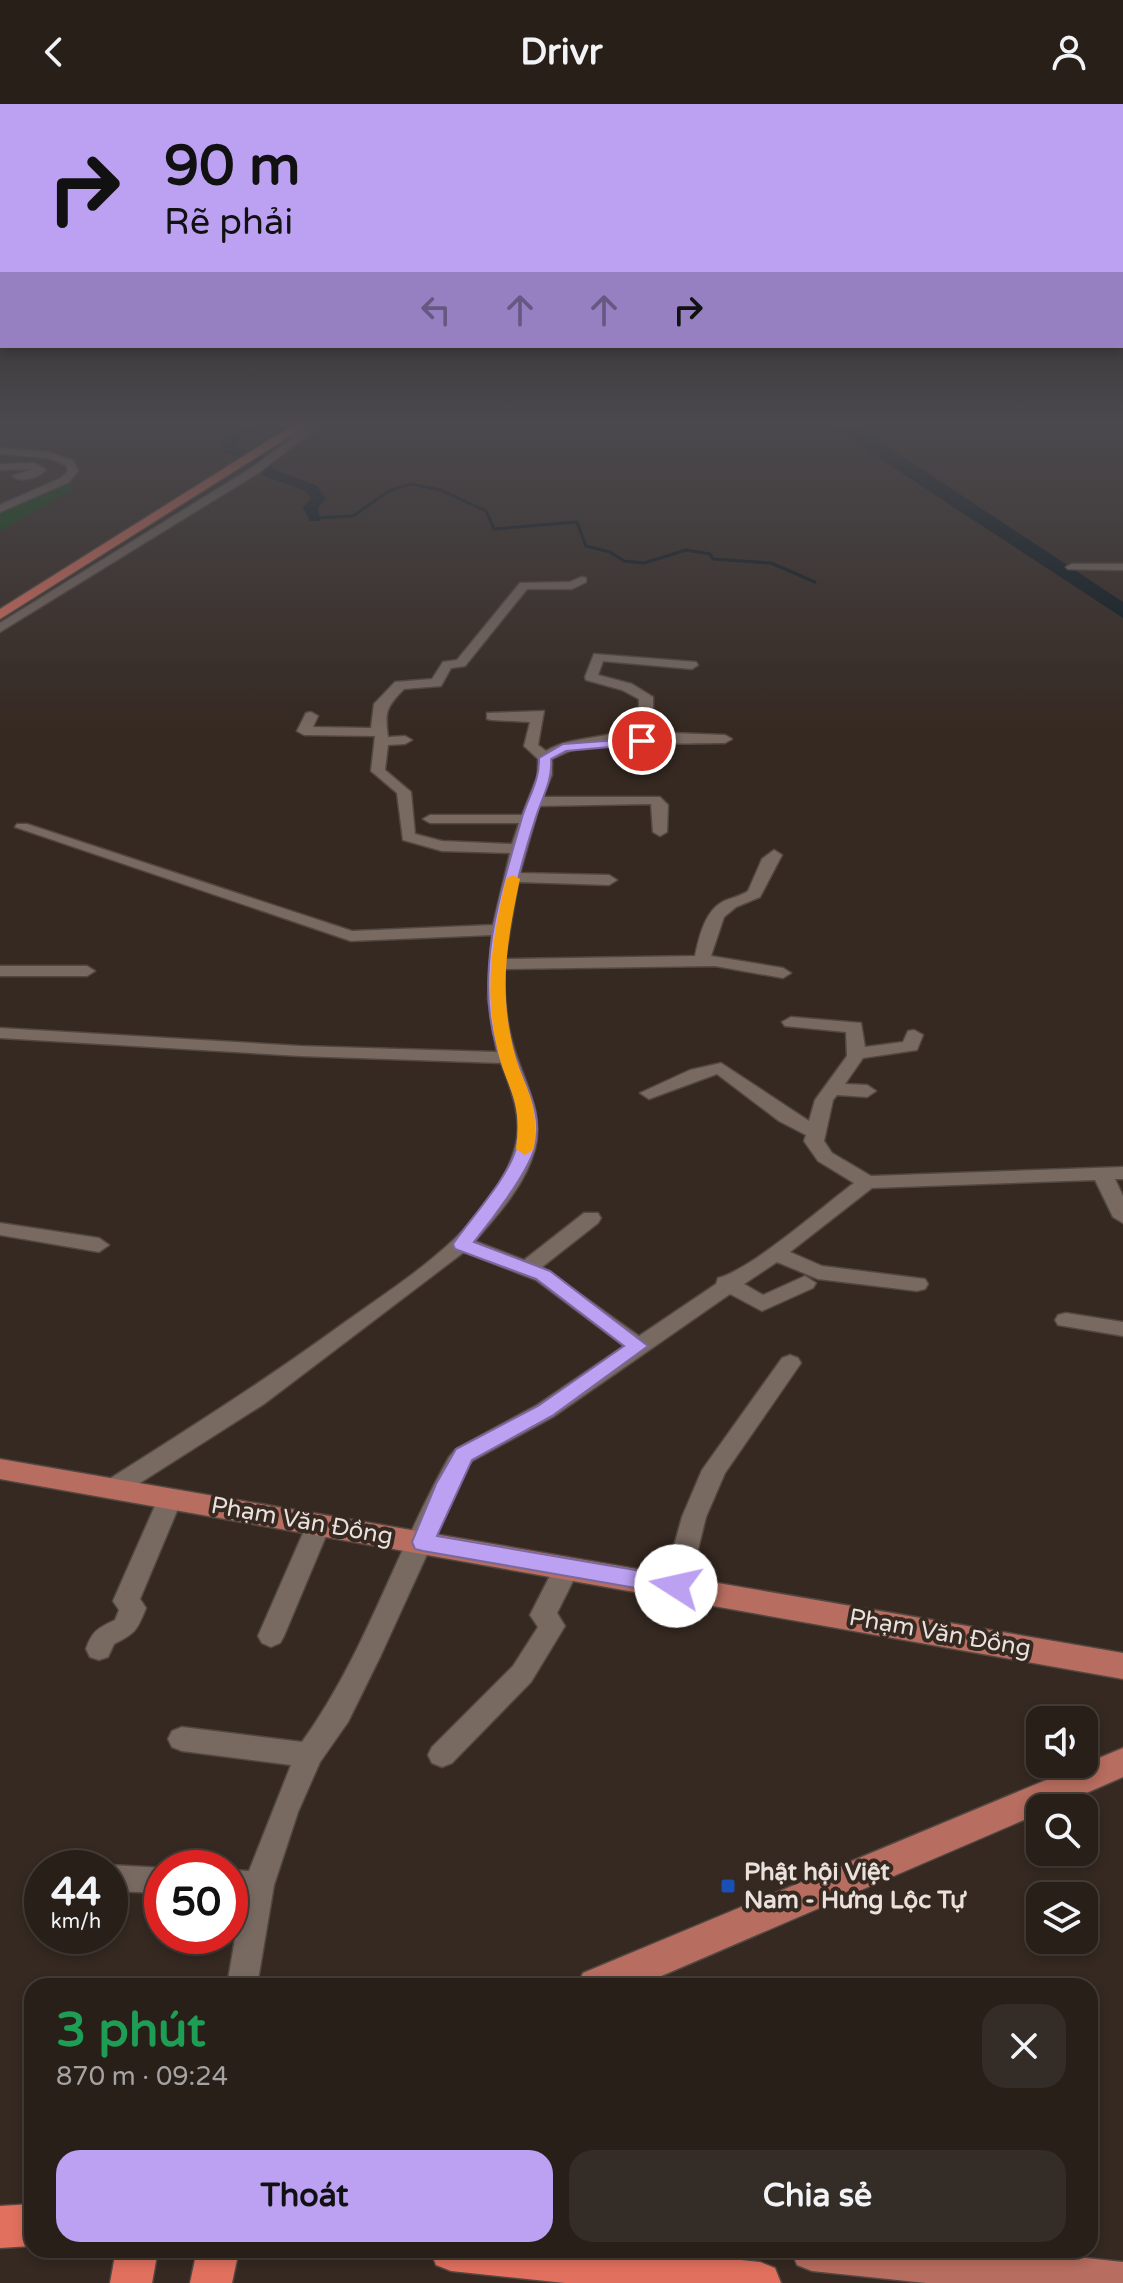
<!DOCTYPE html>
<html lang="vi">
<meta charset="utf-8">
<style>
:root{--surface:#281f19;--page:#342c26;--text:#f1f3f6;--muted:#a5a2a2;--line:#443d38;--accent:#bca0f2}
body{margin:0;font-family:"Varela Round",sans-serif;background:var(--page);color:var(--text);height:100vh;display:flex;flex-direction:column;font-size:30px;white-space:nowrap}
*{box-sizing:border-box;margin:0}
p{font-size:26px;color:var(--muted)}
.icon{flex:none;width:44px;height:44px;fill:none;stroke:currentColor;stroke-width:2;stroke-linecap:round;stroke-linejoin:round}
.map{position:relative;flex:1;overflow:hidden}
.drawer{position:absolute;left:24px;top:1874px;width:1074px;height:280px;display:flex;flex-direction:column;background:var(--surface);border-radius:24px;box-shadow:0 4px 12px #0003,0 0 0 2px var(--line)}
.drawer>*{flex:none}
.guide{position:absolute;left:0px;top:0px;width:1124px;height:244px;box-shadow:0 4px 12px #0003,0 0 0 2px var(--line);background:#bca0f2;color:#111;overflow:hidden}
.fabs{position:absolute;left:1026px;top:1602px;display:grid;gap:16px}
.fabs a{display:grid;place-items:center;width:72px;height:72px;border-radius:16px;background:var(--surface);box-shadow:0 4px 12px #0003,0 0 0 2px var(--line);font-size:40px}
.speed{position:absolute;left:24px;top:1746px;display:flex;gap:16px;font-size:40px;font-weight:700;text-align:center}
.speed>*{display:grid;place-content:center;width:104px;height:104px;border-radius:50%;background:var(--surface);box-shadow:0 4px 12px #0003,0 0 0 2px var(--line);line-height:1}
.speed small{font-size:20px;font-weight:400}
.speed .limit{border:12px solid #d22;background:#fff;color:#111}
.pin{position:absolute;display:grid;place-items:center;width:68px;height:68px;color:#fff;margin:-34px;border:4px solid #fff;border-radius:50%;box-shadow:0 2px 8px #0007}
.me{position:absolute;width:88px;margin:-44px;rotate:280deg;stroke-linejoin:round;filter:drop-shadow(0 0 6px #0008)}
.turn{display:flex;align-items:center;gap:28px;height:168px;padding:0 32px;font-size:36px}
.turn .icon{width:104px;height:104px;stroke-width:2.5}
.turn b{display:block;font-size:56px;line-height:68px}
.lanes{display:flex;align-items:center;height:76px;padding:0 32px;background:#0003;justify-content:center;gap:40px;direction:ltr}
.lanes .off{opacity:.35}
.round{display:grid;place-items:center;flex:none;width:84px;height:84px;border-radius:24px;background:var(--page)}
.head{display:flex;align-items:center;justify-content:space-between;height:136px;padding:0 32px}
h1{font-size:48px;font-weight:700;line-height:60px;color:#1e9e55}
.action{display:flex;gap:16px;margin-top:auto;padding:16px 32px}
.action a{flex:1;height:92px;border-radius:24px;background:var(--accent);color:#111;font-size:32px;font-weight:700;line-height:92px;text-align:center}
.action a+a{background:var(--page);color:var(--text)}
header{display:flex;justify-content:space-between;align-items:center;height:104px;padding:0 32px;background:var(--surface);font-size:36px;font-weight:700}
.map>svg:first-child{display:block}
</style>
<header><svg class="icon" aria-label="back" viewBox="0 0 24 24"><path d="M15 5l-7 7 7 7"/></svg>Drivr<svg class="icon" aria-label="person" viewBox="0 0 24 24"><circle cx="12" cy="8" r="4"/><path d="M4 21q1-7 8-7t8 7"/></svg></header>
<div class="map">
<svg width="1123" height="2179" viewBox="0 0 1123 2179">
<rect width="100%" height="100%" fill="#352921"/>
<path fill="#09490f" d="M63 381 77 383 0 427V409Z"/>
<path fill="#08181e" d="M830 322 858 323 1123 498V514Z"/>
<g fill="none" stroke-linecap="round" stroke-linejoin="round">
<path stroke="#08181e" stroke-width="3" d="M315 414 353 412 389 387 411 380 441 386 486 407 494 425 577 418 586 442 610 448 624 457 644 459 686 446 710 450 713 455 771 459 815 478"/>
<path fill="#08181e" fill-rule="evenodd" d="M242 322H257L235 343 267 353 274 366 316 381 326 394 318 404 320 417H310L303 404 311 394 306 387 264 372 257 359 224 348 221 338Z"/>
<defs>
<g id="minor">
<path d="M308 322H319L258 369 0 528V519L250 365Z"/>
<path d="M0 344 49 348 74 357 78 367 69 378 0 408V401L61 374 68 367 66 361 48 354 0 350Z"/>
<path d="M35 359 46 366C38 374 22 379 12 372L33 365 0 366V360Z"/>
<path d="M1072 460H1123V466L1068 465 1066 463Z"/>
<path d="M582 473 586 474V478L572 485H527L465 562 451 564 441 582 404 585C385 604 385 609 388 633L405 632 412 636 405 640 388 641 385 666 411 688 415 730 442 737 512 740 519 719H430L423 715 430 711H522L538 671V655L524 642 530 618 492 616 487 615V609L544 607 538 641 546 647C574 630 610 637 639 620V595L622 586 586 576 585 573 594 550 696 558 698 561 692 565 603 557 598 571 632 580 653 593V622L639 632 673 629 725 631 732 635 725 639C709 639 627 641 622 637L572 646 552 655V671L542 693H660L668 701 667 728 660 732 653 728 651 700 539 702 520 769 609 771 617 776 609 781 518 778 505 855 695 852C699 833 705 806 724 797 733 793 741 792 748 787L762 755 774 746 782 751 760 793 736 803 724 813 711 852 783 864 791 869 783 874 715 862 504 865C504 891 506 919 514 944 524 977 544 1009 535 1045 526 1080 498 1111 475 1137L524 1156 584 1109H598L601 1114 598 1119 542 1163 639 1232 716 1180 718 1174C752 1165 823 1102 854 1079L818 1057 804 1037 806 1031 779 1017 717 970 649 995 640 989 690 966 721 959 809 1017 815 996 847 952 846 928 785 922 782 918 791 913 861 919 865 943 903 938 908 927 914 926 923 931 917 946 863 954 845 980 867 981 876 987 867 993 837 991 833 996 824 1037 832 1049 871 1072 1123 1063V1075H1115L1123 1092V1119L1113 1113 1095 1076 872 1084 790 1148 822 1162 925 1175 928 1180 925 1185 917 1187 818 1175 777 1158 744 1180 763 1191 805 1172 816 1179 813 1184 762 1207 730 1190 553 1313 472 1357 467 1363 381 1551 348 1618 320 1658 298 1708 274 1781 257 1882H227L242 1793 230 1792V1766L249 1767 291 1661 182 1647 172 1643 168 1635 172 1627 182 1623 302 1638C365 1551 396 1446 449 1353L456 1345 537 1301 624 1242 536 1176 464 1148 264 1300 121 1391 112 1394 103 1391 100 1385 103 1379C184 1328 264 1277 341 1221 402 1177 491 1124 514 1047 524 1017 512 987 501 959L300 952 0 934V924L300 942 497 948 488 894 492 831 351 837 15 723 17 720H27L352 827 493 821 510 749 442 747 403 736 397 689 371 667 375 632 304 631 297 627 306 609 311 608 318 612 313 623 371 624 374 600 395 578 432 575 443 558 457 556 520 479 570 478Z"/>
<path d="M0 862H87L95 867 87 872H0Z"/>
<path d="M0 1119 99 1134 109 1141 99 1148 0 1131Z"/>
<path d="M1066 1209 1123 1218V1232L1058 1221 1055 1216 1058 1211Z"/>
<path d="M790 1251 798 1254 801 1259 725 1369 706 1413 689 1482 685 1489 676 1492 667 1489 663 1482 682 1413 702 1366 782 1254Z"/>
<path d="M170 1386 179 1389 182 1395 140 1495 146 1504C137 1526 136 1529 114 1540L108 1553 99 1556 90 1553 86 1545C92 1527 98 1524 115 1516L119 1506 113 1497 158 1395 161 1389Z"/>
<path d="M319 1411 328 1413 331 1420 284 1532 280 1539 271 1543 262 1539 258 1532 307 1420 310 1413Z"/>
<path d="M567 1453 576 1456 580 1463 557 1509 565 1522 531 1578 452 1659 442 1663 432 1659 428 1651 432 1643 513 1562 538 1523 530 1511 558 1456Z"/>
<path d="M110 1761 166 1764H162V1789L110 1787V1764H101Z"/>
</g>
<g id="major">
<path d="M0 1355 1123 1549V1575L0 1375Z"/>
<path d="M1123 1644V1673L1052 1704H1040V1709L638 1882H577L583 1869Z"/>
<path d="M791 2146H1009L1123 2158V2179H926L812 2167 797 2161Z"/>
</g>
<g id="highway">
<path d="M292 322H306L0 515V505Z"/>
<path d="M32 2100V2142L0 2144V2102Z"/>
<path d="M116 2146H158L152 2179H110Z"/>
<path d="M197 2146H239L232 2179H190Z"/>
<path d="M430 2146H647L760 2158 775 2164 781 2179H565L451 2167 436 2161Z"/>
</g>
</defs>
<use href="#minor" stroke="#524741" stroke-width="3"/>
<use href="#major" stroke="#524741" stroke-width="3"/>
<use href="#highway" stroke="#524741" stroke-width="3"/>
<use href="#minor" fill="#786961" fill-rule="evenodd"/>
<use href="#major" fill="#b76d5f" fill-rule="evenodd"/>
<use href="#highway" fill="#e1705e" fill-rule="evenodd"/>
</g>
<linearGradient id="sky" x2="0" y2="1"><stop stop-color="#1d1712"/><stop offset="0.51" stop-color="#4b494e"/><stop offset="1" stop-color="#4b494e" stop-opacity="0"/></linearGradient>
<rect width="1123" height="628" fill="url(#sky)"/>
<path fill="#bca0f2" stroke="#7a689d" stroke-width="2" d="M647 634 649 637 642 640 566 647 551 655C553 676 542 694 536 713 521 759 506 814 504 862 503 888 506 916 512 941 521 976 546 1007 534 1046 526 1071 491 1117 474 1138L550 1167 648 1242 552 1312 472 1356 437 1432 676 1473 684 1476 687 1482 684 1488 676 1491 423 1447 415 1445 412 1438 436 1380 456 1345 538 1302 624 1242 536 1175 455 1145 453 1140C470 1115 509 1073 516 1044 526 1007 508 979 497 945 489 919 487 887 489 860 492 813 508 763 521 717 527 695 540 677 539 654L563 640Z"/>
<path fill="#f59e0b" d="M513 771 520 775C508 831 499 882 512 939 522 985 540 991 534 1045L525 1051 516 1045C523 991 505 985 496 939 484 882 493 831 506 775Z"/>
<rect fill="#1a4fb4" stroke="#352921" stroke-width="3" x="720" y="1774" width="16" height="16" rx="4"/>
<g text-anchor="middle" dominant-baseline="central" stroke-width="8" stroke-linejoin="round" paint-order="stroke">
<g font-size="24" fill="#eae1dc" stroke="#352921">
<text transform="translate(302 1417) rotate(10)">Phạm Văn Đồng</text>
<text transform="translate(940 1529) rotate(10)">Phạm Văn Đồng</text>
</g>
<g font-size="24" font-weight="bold" fill="#eae1dc" stroke="#352921" text-anchor="start">
<text x="744" y="1768">Phật hội Việt<tspan x="744" dy="28">Nam - Hưng Lộc Tự</tspan></text>
</g>
</g>
</svg>
<div class="fabs">
<a><svg class="icon" aria-label="sound" viewBox="0 0 24 24"><path d="M4 9h4l5-4v14l-5-4H4zM17 9q2 3 0 6"/></svg></a>
<a><svg class="icon" aria-label="search" viewBox="0 0 24 24"><circle cx="10" cy="10" r="6"/><path d="M15 15l6 6"/></svg></a>
<a><svg class="icon" aria-label="layers" viewBox="0 0 24 24"><path d="M12 4l9 5-9 5-9-5zM3 14l9 5 9-5"/></svg></a>
</div>
<div class="speed"><div>44<small>km/h</small></div><div class="limit">50</div></div>
<div class="pin" style="left:642px;top:637px;background:#d93025"><svg class="icon" aria-label="arrive" viewBox="0 0 24 24"><path d="M6 21V4h12l-3 4 3 4H6"/></svg></div>
<svg class="me" style="left:676px;top:1482px" viewBox="-20 -20 40 40"><circle r="19" fill="#fff"/><path d="M0-13L10 11 0 6-10 11z" fill="#bca0f2"/></svg>
<div class="guide">
<div class="turn"><svg class="icon" aria-label="right" viewBox="0 0 24 24"><path d="M7 20v-9h11M14 6l5 5-5 5"/></svg><div><b>90 m</b>Rẽ phải</div></div>
<div class="lanes"><svg class="icon off" aria-label="left" viewBox="0 0 24 24"><path d="M17 20v-9H6M10 6l-5 5 5 5"/></svg><svg class="icon off" aria-label="ahead" viewBox="0 0 24 24"><path d="M12 20V5M6 11l6-6 6 6"/></svg><svg class="icon off" aria-label="ahead" viewBox="0 0 24 24"><path d="M12 20V5M6 11l6-6 6 6"/></svg><svg class="icon" aria-label="right" viewBox="0 0 24 24"><path d="M7 20v-9h11M14 6l5 5-5 5"/></svg></div>
</div>
<section class="drawer">
<div class="head"><div><h1>3 phút</h1><p>870 m · 09:24</p></div><a class="round"><svg class="icon" aria-label="close" viewBox="0 0 24 24"><path d="M6 6l12 12M18 6L6 18"/></svg></a></div>
<div class="action"><a>Thoát</a><a>Chia sẻ</a></div>
</section>
</div>
